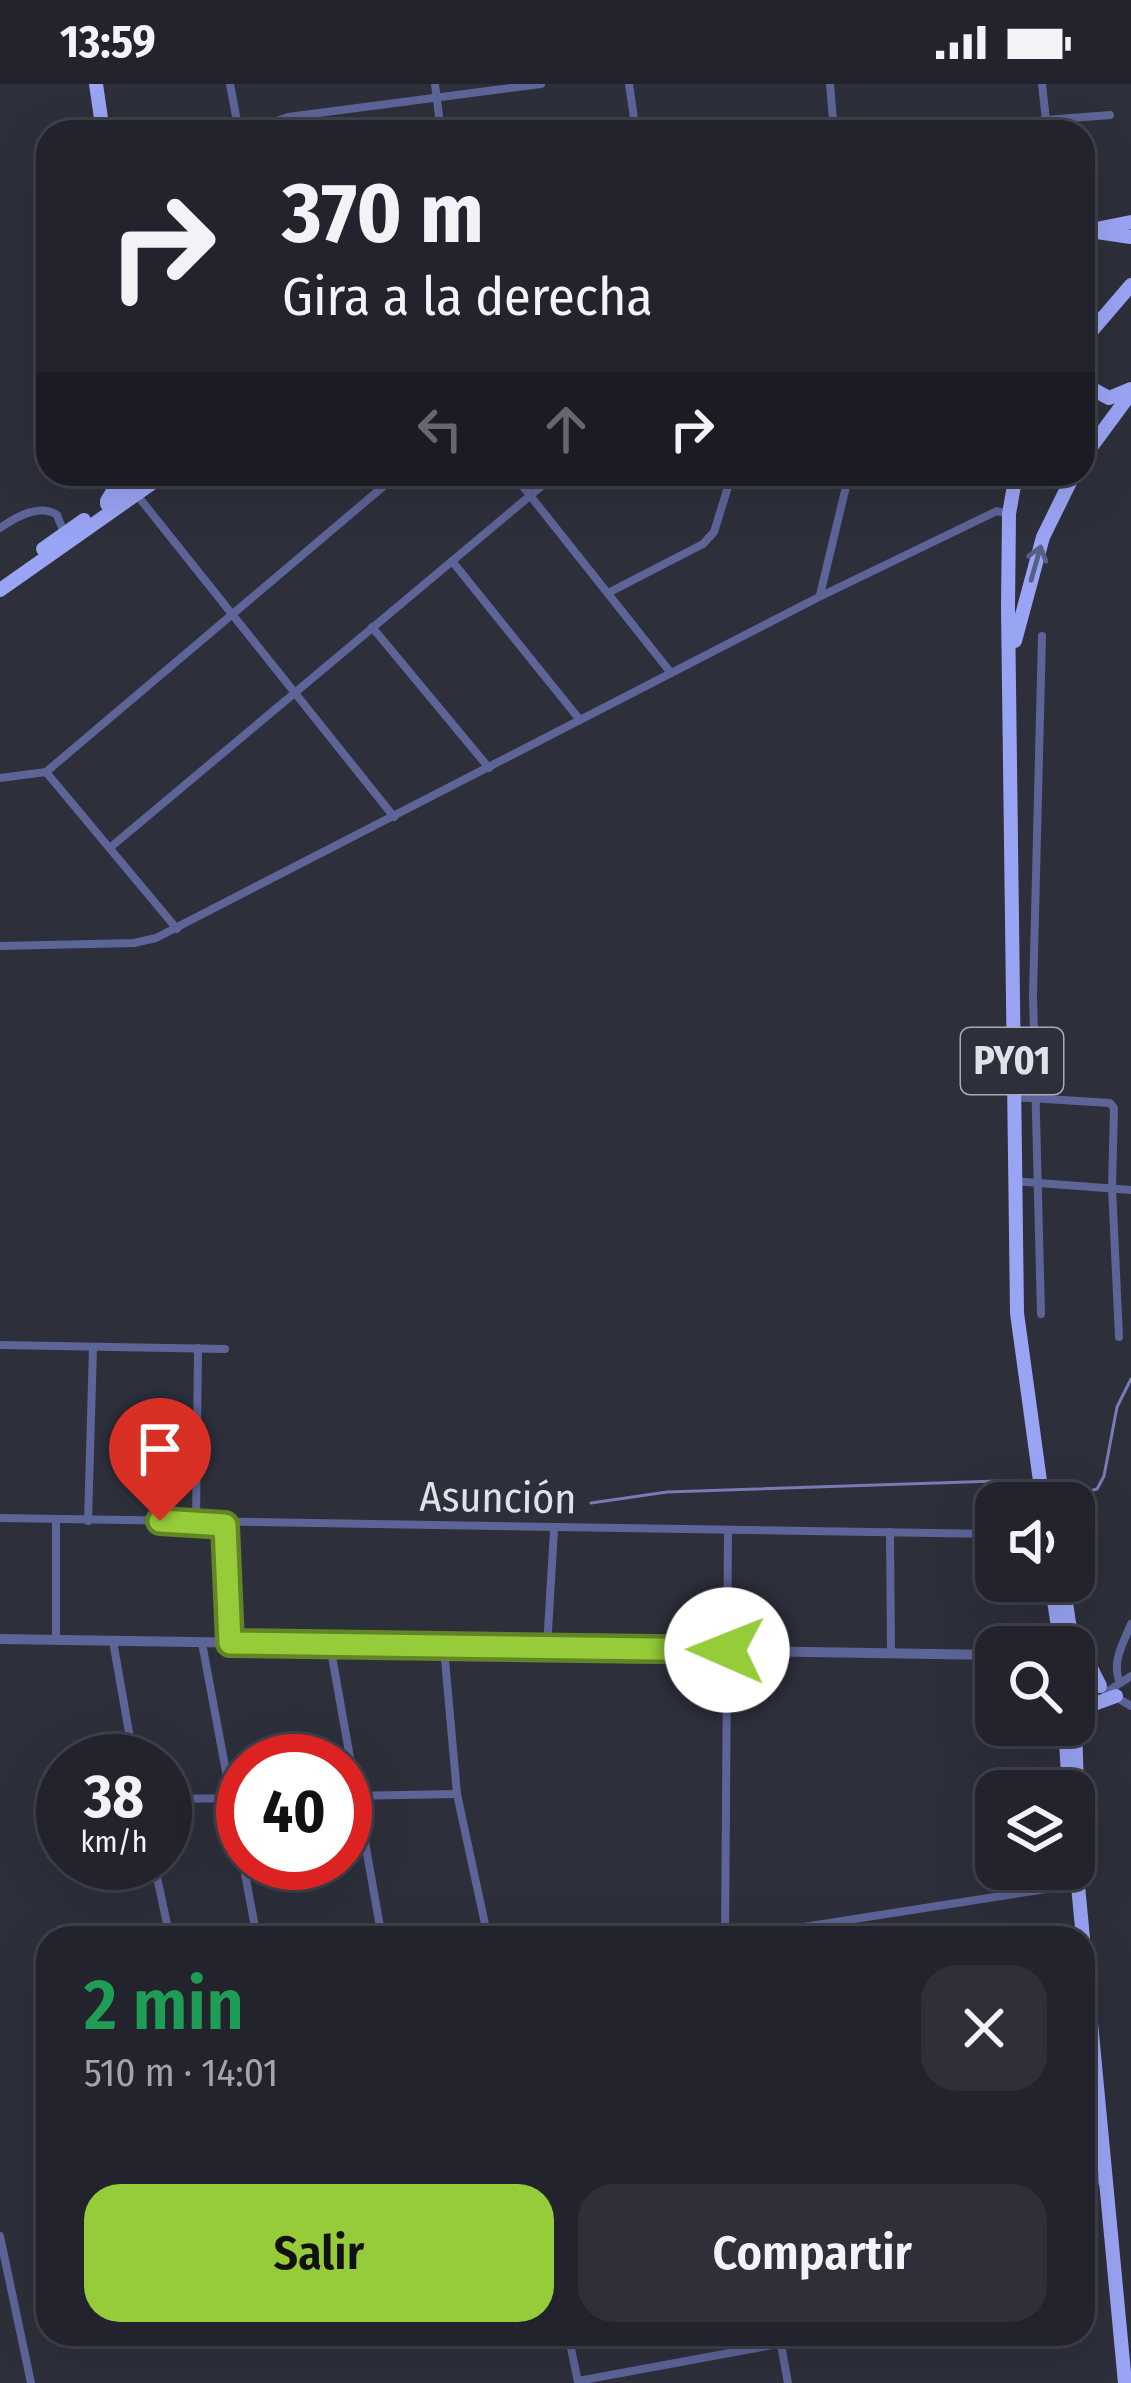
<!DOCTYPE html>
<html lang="es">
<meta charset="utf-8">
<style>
:root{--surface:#22232c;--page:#2e2f38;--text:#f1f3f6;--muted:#a2a4a9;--line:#3f4048;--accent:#96cc39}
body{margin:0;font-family:"Fira Sans Condensed",sans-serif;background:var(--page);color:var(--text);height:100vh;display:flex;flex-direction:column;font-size:45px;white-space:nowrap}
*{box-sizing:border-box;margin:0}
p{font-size:39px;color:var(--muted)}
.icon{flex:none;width:66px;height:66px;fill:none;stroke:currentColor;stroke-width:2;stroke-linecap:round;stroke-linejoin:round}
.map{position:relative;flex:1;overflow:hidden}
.details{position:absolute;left:36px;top:1842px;width:1059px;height:420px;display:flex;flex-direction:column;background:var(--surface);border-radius:36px;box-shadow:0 12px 48px #0002,0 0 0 3px var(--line)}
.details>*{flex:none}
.banner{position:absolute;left:36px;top:36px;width:1059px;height:366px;border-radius:36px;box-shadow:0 12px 48px #0002,0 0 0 3px var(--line);background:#22232c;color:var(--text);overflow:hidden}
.controls{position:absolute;left:975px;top:1398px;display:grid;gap:24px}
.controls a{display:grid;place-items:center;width:120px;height:120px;border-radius:24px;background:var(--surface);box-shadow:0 12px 48px #0002,0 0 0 3px var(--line);font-size:60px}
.speed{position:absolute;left:36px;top:1650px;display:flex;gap:24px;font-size:60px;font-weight:700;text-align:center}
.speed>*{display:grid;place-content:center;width:156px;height:156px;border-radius:50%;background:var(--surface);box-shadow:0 12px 48px #0002,0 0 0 3px var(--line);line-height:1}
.speed small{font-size:30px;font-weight:400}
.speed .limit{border:18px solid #d22;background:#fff;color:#111}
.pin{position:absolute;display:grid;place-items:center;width:102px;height:102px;color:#fff;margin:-123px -51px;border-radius:50% 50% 50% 0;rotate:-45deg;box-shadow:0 0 12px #0007}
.pin .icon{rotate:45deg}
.me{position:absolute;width:132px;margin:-66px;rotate:271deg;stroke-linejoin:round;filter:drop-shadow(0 0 9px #0008)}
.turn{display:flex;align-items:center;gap:42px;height:252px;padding:0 48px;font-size:54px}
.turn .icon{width:156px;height:156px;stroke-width:2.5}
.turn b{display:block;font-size:84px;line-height:102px}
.lanes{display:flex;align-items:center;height:114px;padding:0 48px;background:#0003;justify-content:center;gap:60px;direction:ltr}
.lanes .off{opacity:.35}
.round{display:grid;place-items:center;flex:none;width:126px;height:126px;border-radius:36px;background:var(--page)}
.overview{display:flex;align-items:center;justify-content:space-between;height:204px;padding:0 48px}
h1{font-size:72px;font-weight:600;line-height:90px;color:#1e9e55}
.cta{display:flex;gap:24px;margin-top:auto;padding:24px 48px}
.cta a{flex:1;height:138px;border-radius:36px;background:var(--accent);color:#111;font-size:48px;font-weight:600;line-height:138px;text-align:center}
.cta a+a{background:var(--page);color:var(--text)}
.status{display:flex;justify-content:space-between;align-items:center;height:84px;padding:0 60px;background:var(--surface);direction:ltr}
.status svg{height:33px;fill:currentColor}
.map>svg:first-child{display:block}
</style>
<div class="status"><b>13:59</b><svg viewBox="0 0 49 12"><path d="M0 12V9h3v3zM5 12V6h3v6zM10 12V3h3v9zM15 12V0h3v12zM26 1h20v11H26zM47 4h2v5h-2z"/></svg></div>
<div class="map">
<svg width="1131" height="2299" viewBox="0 0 1131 2299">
<rect width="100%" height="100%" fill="#2d2f3b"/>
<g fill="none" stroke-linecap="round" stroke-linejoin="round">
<g stroke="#787cb5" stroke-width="3">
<path d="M1046 1405 1075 1411 1097 1405 1104 1392 1117 1323 1131 1295"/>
<path d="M591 1419 667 1408 997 1397 1037 1403"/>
</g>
<g stroke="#5d6498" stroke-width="8">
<path d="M230 0 239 48"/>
<path d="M435 0 441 48"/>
<path d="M629 0 636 48"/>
<path d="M830 0 834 48"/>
<path d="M1042 0 1046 36 1110 31"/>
<path d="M246 48 288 33 541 0"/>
<path d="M955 48 1046 36 1048 48"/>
<path d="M513 390 671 589"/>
<path d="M137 411 394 733"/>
<path d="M0 444C16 433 40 419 57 431L64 449"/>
<path d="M452 477 580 636"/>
<path d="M608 509 703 460 714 448 732 390"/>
<path d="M820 511 849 390"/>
<path d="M372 543 489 684"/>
<path d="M46 688 398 390"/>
<path d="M0 694 46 688 177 845"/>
<path d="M112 762 556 390"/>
<path d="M0 862 134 859 156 854 819 513 997 427 1008 430"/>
<path d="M1014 1013 1110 1019 1114 1024 1112 1104 1119 1253"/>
<path d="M1014 1097 1131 1106"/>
<path d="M1041 1230 1033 911 1042 552"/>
<path d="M0 1261 225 1265"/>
<path d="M0 1434 996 1450"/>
<path d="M88 1437 93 1264"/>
<path d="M196 1437 198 1264"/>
<path d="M225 1441 230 1559"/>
<path d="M890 1448 891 1567"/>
<path d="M56 1556V1435"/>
<path d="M113 1557 134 1677"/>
<path d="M202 1559 257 1854"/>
<path d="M330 1561 382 1854"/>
<path d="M547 1563 554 1446"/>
<path d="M444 1564 457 1710 488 1854"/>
<path d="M1074 1588 1131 1622"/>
<path d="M1120 1599C1111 1578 1123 1560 1131 1540"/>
<path d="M1108 1607 1131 1592"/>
<path d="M345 1712 457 1710"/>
<path d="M165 1715 243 1714"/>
<path d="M154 1779 170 1854"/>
<path d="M725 1854 728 1447"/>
<path d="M733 1854 1078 1800"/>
<path d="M1083 2100 1105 2095"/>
<path d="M0 2152 31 2299"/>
<path d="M568 2250 578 2298"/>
<path d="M779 2250 788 2299"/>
<path d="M578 2297 832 2250"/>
</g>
<path stroke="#5d6498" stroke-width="10" d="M0 1555 996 1571"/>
<g stroke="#9aa4f4" stroke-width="14">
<path d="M96 0 103 48"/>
<path d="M1101 144 1131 138"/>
<path d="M1083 146 1131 153"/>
<path d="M1083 257 1131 201"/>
<path d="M1083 300 1109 314 1131 305"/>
<path d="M1083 374 1131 309"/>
<path d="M1016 390 1009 430 1008 523 1017 1229 1043 1419"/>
<path d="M107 417 123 390"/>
<path d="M107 420 145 390"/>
<path d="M43 465 84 436"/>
<path d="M0 506 165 390"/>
<path d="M1015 557 1043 453 1074 390"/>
<path d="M1051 1497 1061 1563"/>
<path d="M1063 1497 1070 1546"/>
<path d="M1070 1542 1100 1602"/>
<path d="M1044 1563 1060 1542"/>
<path d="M1074 1609 1079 1768"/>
<path d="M1065 1641 1069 1707"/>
<path d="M1078 1643 1094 1620 1116 1612"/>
<path d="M1074 1759 1125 2299"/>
</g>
</g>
<defs><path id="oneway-shaft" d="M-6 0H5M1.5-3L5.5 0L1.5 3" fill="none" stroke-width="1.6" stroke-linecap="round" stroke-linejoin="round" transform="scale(3)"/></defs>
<use stroke="#595e85" href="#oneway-shaft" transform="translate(1036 479) rotate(-74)"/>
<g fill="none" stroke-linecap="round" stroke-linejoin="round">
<defs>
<path id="route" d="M160 1437 225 1441 230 1559 727 1566"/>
</defs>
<use href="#route" stroke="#628525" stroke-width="30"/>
<use href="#route" stroke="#96cc39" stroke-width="21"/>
</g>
<g text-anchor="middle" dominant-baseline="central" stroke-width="12" stroke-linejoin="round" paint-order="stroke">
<rect fill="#2d2f3b" stroke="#aaacb5" stroke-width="3" x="961" y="944" width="102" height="66" rx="9"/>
<g font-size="39" font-weight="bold" fill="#e0e1e9">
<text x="1012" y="977">PY01</text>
</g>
<g font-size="42" fill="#e0e1e9" stroke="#2d2f3b">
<text transform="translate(498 1414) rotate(1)">Asunción</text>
</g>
</g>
</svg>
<div class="controls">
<a><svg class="icon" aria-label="sound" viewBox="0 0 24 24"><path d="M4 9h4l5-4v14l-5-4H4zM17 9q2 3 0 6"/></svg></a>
<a><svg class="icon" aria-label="search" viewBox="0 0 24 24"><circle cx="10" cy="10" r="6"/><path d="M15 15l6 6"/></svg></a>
<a><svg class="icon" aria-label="layers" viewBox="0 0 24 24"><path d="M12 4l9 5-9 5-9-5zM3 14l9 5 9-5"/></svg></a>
</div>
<div class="speed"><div>38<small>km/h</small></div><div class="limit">40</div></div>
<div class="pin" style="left:160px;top:1437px;background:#d93025"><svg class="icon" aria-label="arrive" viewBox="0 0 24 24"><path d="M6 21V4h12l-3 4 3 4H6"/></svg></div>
<svg class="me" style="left:727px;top:1566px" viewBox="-20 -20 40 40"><circle r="19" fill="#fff"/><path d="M0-13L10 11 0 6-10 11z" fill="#96cc39"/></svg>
<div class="banner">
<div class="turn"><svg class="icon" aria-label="right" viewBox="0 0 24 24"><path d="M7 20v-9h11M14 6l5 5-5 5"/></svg><div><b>370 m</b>Gira a la derecha</div></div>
<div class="lanes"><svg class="icon off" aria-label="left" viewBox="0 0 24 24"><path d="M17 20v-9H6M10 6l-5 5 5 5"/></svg><svg class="icon off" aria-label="ahead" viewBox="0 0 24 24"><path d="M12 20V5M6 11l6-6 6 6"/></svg><svg class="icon" aria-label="right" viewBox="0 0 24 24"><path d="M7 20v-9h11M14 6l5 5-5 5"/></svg></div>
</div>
<section class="details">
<div class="overview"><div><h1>2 min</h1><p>510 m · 14:01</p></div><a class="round"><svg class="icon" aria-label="close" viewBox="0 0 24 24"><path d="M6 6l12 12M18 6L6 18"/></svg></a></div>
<div class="cta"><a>Salir</a><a>Compartir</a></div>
</section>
</div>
